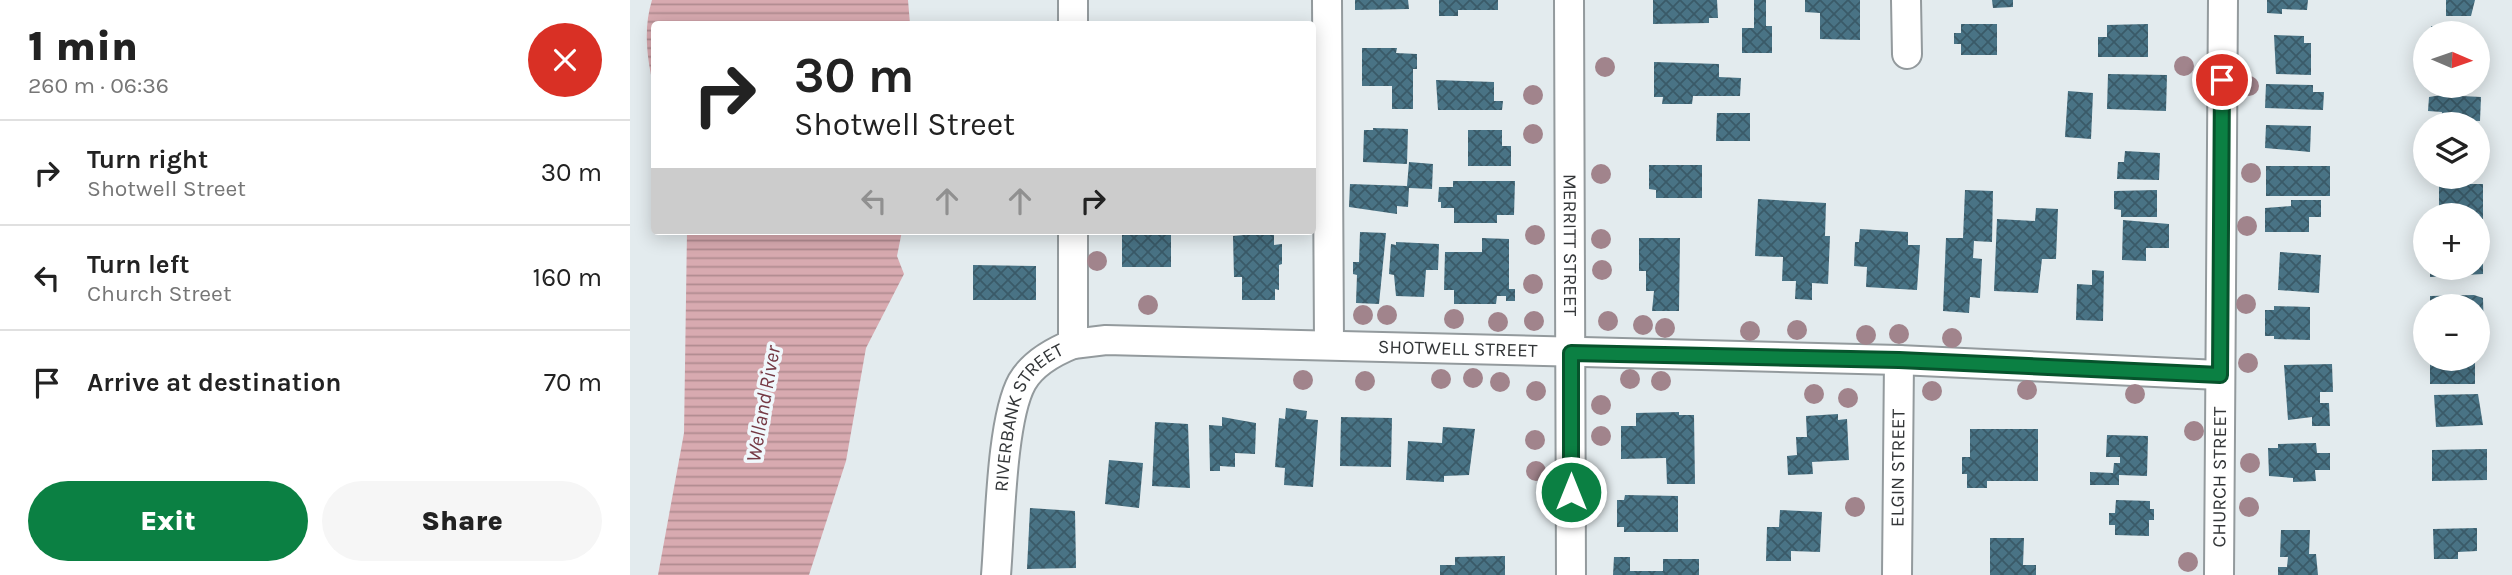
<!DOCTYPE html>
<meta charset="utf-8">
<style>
:root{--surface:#fff;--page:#f6f6f6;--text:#222;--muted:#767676;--line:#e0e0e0;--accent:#0b8043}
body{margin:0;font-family:Karla,sans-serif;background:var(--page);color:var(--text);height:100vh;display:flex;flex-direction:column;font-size:26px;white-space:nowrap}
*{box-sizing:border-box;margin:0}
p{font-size:23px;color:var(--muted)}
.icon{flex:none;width:38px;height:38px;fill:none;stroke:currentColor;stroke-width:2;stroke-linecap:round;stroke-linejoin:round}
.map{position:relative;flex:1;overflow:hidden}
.drawer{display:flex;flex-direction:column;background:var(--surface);width:630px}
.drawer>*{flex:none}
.hud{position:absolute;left:21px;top:21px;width:665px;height:214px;border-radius:7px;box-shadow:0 4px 18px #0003;background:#fff;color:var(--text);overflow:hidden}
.needle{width:46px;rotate:92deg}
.buttons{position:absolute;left:1783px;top:21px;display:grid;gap:14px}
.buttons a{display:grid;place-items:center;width:77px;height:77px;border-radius:50%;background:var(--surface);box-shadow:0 4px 18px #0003;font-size:35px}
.pin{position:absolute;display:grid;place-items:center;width:60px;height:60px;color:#fff;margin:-30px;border:4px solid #fff;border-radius:50%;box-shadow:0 2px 7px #0007}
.me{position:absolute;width:77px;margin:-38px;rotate:0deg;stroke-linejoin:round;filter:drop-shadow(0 0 5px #0008)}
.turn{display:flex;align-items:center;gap:24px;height:147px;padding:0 28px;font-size:32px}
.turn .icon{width:91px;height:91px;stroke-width:2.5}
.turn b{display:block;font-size:49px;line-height:60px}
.lanes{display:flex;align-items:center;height:66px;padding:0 28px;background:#0003;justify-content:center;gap:35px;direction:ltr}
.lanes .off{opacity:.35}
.round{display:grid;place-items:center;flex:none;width:74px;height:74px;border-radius:37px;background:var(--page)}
.summary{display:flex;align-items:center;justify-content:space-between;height:119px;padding:0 28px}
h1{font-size:42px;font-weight:800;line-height:52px}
.primary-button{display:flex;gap:14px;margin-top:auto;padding:14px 28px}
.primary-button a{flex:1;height:80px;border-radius:42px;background:var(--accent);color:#fff;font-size:28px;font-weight:800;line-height:80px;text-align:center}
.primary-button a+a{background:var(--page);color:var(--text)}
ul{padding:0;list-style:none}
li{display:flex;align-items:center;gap:21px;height:105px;padding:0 28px;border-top:2px solid var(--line)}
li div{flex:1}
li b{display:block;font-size:26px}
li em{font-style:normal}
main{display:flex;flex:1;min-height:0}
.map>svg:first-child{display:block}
</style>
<main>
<section class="drawer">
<div class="summary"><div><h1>1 min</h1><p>260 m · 06:36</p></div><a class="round" style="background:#d93025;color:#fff"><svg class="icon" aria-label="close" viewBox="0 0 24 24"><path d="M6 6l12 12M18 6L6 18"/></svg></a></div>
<ul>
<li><svg class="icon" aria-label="right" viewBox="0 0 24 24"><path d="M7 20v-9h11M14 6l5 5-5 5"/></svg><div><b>Turn right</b><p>Shotwell Street</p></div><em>30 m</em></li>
<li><svg class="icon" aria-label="left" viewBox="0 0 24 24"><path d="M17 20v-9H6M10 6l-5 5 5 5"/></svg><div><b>Turn left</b><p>Church Street</p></div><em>160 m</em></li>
<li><svg class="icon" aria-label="arrive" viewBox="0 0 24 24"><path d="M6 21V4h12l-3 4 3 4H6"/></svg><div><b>Arrive at destination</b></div><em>70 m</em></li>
</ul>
<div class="primary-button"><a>Exit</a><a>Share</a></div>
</section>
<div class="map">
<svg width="1882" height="575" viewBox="0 0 1882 575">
<defs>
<pattern id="water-rules" width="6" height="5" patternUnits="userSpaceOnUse" patternTransform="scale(1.75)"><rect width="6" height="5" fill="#d8aab0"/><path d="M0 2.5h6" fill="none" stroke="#b08b90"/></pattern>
<pattern id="building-cross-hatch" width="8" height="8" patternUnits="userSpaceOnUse" patternTransform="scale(1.75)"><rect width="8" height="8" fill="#497385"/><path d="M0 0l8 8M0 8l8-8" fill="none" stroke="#3a5a68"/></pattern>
</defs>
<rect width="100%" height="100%" fill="#e3ebee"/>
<g fill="url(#water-rules)">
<path d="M22 0H278L280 24H24V88C17 59 13 29 22 0Z"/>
<path d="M57 231H272L267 256 274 274 236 348 216 461 179 575H28L54 433Z"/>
</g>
<g fill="url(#building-cross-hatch)">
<path d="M725 0H778L779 9 725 10Z"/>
<path d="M809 0H868V10H828V16H809Z"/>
<path d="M1023 0H1087L1088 18H1079V23L1023 24Z"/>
<path d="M1124 0H1136V26H1142V53H1112V28H1124Z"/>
<path d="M1175 0H1230V40L1190 39V13L1175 12Z"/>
<path d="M1362 0H1383V7L1363 8Z"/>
<path d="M1637 0H1678L1677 10 1652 9V14L1637 13Z"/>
<path d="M1816 0H1845L1841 16H1816Z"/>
<path d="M1331 24H1367V55H1331V44H1324V33H1331Z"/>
<path d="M1518 24V57H1468V37H1477V25Z"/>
<path d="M1801 26 1840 27 1839 33H1801Z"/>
<path d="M1644 35 1674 36V43H1681V75L1646 74Z"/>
<path d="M732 48H767L766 53 787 54V69H783V109H762V86H732Z"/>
<path d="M1024 62 1089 64V77L1111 78 1110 96H1063L1062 104H1032L1033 97H1024Z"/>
<path d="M1478 74 1537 75 1536 111 1477 109Z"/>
<path d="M806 80 864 82V101H873L872 110H808Z"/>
<path d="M1636 84 1683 85V92H1694L1693 110 1635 108Z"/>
<path d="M1438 91 1463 93 1461 139 1435 137Z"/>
<path d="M1812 95 1851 97 1850 121 1811 120 1812 112 1798 111 1799 97Z"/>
<path d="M1087 113H1120V141H1086Z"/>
<path d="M1636 125 1681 126 1680 152 1635 148Z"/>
<path d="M743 128 778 129 777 164 733 162 734 130H743Z"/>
<path d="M838 130H872V146H881V166H838Z"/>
<rect x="1848" y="149" width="4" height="24"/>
<path d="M1495 151 1530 153 1529 180 1487 179 1488 162H1494Z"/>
<path d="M1793 158 1796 159V174H1792Z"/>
<path d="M779 162 803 164 802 189 779 188 778 207 767 206V214L719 207 720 184 777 186Z"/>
<path d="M1019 165H1072V198H1026V190L1019 189Z"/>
<rect x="1636" y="166" width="64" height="30"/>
<path d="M823 181H885L884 215H867V223H824V208H811V202H808L809 187H823Z"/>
<path d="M1809 184H1853V219H1848V215H1809Z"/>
<path d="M1335 190 1363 191 1362 242 1344 241 1343 258 1352 259 1350 298 1340 297 1339 313 1313 311 1316 238H1333Z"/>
<path d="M1527 190V217H1491V210L1484 209V191Z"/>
<path d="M1128 199 1196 203 1195 236H1200L1198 284 1182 283V300L1165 299 1166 281H1152L1153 257 1125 256Z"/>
<path d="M1661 200H1691V217H1679V232H1635V208L1661 206Z"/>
<path d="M1406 208 1428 209 1426 259H1412L1408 293 1364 291 1367 219 1405 221Z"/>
<path d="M1493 220 1539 224V248H1516V261L1492 260Z"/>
<path d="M1230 229 1278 232V245H1290L1287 290 1236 287 1237 267 1224 266 1225 242H1229Z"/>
<rect x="492" y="231" width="49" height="36"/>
<path d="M614 231H644V245L652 244V264L649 265V290L645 289V300H612V277H604L603 236 614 235Z"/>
<path d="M730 232 756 233 749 304 726 303 727 275 723 274V262H729Z"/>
<path d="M1848 237H1853V274L1800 277V268H1848Z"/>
<path d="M852 238 879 239V289H885V301H876V296H867L866 304H824V290H814L815 252H852Z"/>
<path d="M1009 238H1050L1049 311H1022L1024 291H1016V271H1009Z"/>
<path d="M766 242 809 244 808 270H796L794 297 766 296 764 275 759 274 761 244 766 245Z"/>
<path d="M1650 252 1691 255 1689 293 1648 290Z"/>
<path d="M343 265 406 266V300H343Z"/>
<path d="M1462 270 1474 271 1473 321 1446 320 1447 284 1462 285Z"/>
<path d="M1844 295 1853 298 1854 337H1848V306H1800V296Z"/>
<path d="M1644 306 1680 307V340L1644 339V336H1635V310H1644Z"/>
<rect x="1800" y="359" width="45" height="25"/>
<path d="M1702 364 1703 392H1690V403H1699L1700 426H1682V417L1658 420 1654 365Z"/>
<path d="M1848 394 1853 425 1806 427 1804 395Z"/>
<path d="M656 408 677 411 676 419 688 420 683 487 654 485 655 468 645 467 649 418 655 419Z"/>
<path d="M1049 412V415H1064L1065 484H1037L1036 458 991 459V426H1006V413Z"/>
<path d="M1208 414V420L1217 419 1219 460 1182 462 1183 474 1158 475 1157 456 1167 455 1166 437H1177L1176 416Z"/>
<path d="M592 417 626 423 625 454 605 453V467L590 466V471H580L579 425 592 426Z"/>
<path d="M711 417 762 418 761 467 710 466Z"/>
<path d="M525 422 558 424 560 488 522 486Z"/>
<path d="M813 427 845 429 839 475 814 476V482L776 480 778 441 812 443Z"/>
<path d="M1340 429H1408V481H1357V488H1337V474H1332V457H1340Z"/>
<path d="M1477 435 1518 436 1517 476 1489 475V485H1460V472L1483 473 1484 463H1490V457H1476Z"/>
<path d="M1686 443 1687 453H1700V470H1685L1686 481 1663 482V478L1639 476 1638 448H1648V444Z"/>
<path d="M1857 449V480L1802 481V450Z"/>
<path d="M479 460 513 463 509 508 475 504Z"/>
<path d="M995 495 1048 496V532H994V527H987V500H994Z"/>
<path d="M1486 500 1520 501V509H1524V520H1519V536L1485 535V525H1479V513H1485Z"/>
<path d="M400 508 445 511 446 568 397 569Z"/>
<path d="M1150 510 1192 512 1190 552 1161 551V561H1136L1137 527H1149Z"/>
<path d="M1847 528V551L1828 552V559H1804L1803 529Z"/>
<path d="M1651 530H1680L1679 554H1686L1688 575H1648V567H1657L1658 557H1650Z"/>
<path d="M1360 538H1394L1393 565H1406V575H1360Z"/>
<path d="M875 556V575H810V565H825V557Z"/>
<path d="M984 557H1000V571H1033V559H1069V575H983Z"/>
</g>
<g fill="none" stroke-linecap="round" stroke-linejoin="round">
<defs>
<g id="minor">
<path d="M443 0V24"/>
<path d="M697 0 699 343"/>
<path id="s1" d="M939 0 941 575"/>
<path d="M1276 0 1277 54"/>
<path id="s2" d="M443 344 476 340 1269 360 1589 375"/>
<path id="s3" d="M366 575C370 528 371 420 392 382 403 363 423 352 443 344V231"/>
<path id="s4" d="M1267 575 1269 360"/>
<path id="s5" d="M1589 575 1593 0"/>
</g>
</defs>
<use href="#minor" stroke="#939a9d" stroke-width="32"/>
<use href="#minor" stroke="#fff" stroke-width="28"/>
</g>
<g fill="#a1848c">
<circle cx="1554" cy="66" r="10"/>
<circle cx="975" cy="67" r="10"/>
<circle cx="1619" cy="86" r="10"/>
<circle cx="903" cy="95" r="10"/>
<circle cx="903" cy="134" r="10"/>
<circle cx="1621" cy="173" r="10"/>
<circle cx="971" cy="174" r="10"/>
<circle cx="1617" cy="226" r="10"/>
<circle cx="905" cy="235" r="10"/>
<circle cx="971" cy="239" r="10"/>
<circle cx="467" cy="261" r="10"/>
<circle cx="972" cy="270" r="10"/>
<circle cx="903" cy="284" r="10"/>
<circle cx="1616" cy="304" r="10"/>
<circle cx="518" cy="305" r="10"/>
<circle cx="733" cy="315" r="10"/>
<circle cx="757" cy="315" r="10"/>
<circle cx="824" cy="319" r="10"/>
<circle cx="904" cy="321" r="10"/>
<circle cx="978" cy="321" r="10"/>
<circle cx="868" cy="322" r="10"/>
<circle cx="1013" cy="325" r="10"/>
<circle cx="1035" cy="328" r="10"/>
<circle cx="1167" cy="330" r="10"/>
<circle cx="1120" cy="331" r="10"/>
<circle cx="1269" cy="334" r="10"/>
<circle cx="1236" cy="335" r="10"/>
<circle cx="1322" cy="338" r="10"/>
<circle cx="1618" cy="363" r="10"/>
<circle cx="843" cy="378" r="10"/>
<circle cx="811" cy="379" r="10"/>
<circle cx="1000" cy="379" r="10"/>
<circle cx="673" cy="380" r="10"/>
<circle cx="735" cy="381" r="10"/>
<circle cx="1031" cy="381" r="10"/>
<circle cx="870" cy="382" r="10"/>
<circle cx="1397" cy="390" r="10"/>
<circle cx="906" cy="391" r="10"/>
<circle cx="1302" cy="391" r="10"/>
<circle cx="1184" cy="394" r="10"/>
<circle cx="1505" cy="394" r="10"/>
<circle cx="1218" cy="398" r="10"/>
<circle cx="971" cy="405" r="10"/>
<circle cx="1564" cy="431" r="10"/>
<circle cx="971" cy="436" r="10"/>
<circle cx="905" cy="440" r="10"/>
<circle cx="1620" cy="463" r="10"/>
<circle cx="906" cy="471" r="10"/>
<circle cx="1225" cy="507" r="10"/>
<circle cx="1619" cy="507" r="10"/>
<circle cx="1558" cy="562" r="10"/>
</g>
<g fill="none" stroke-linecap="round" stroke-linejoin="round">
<defs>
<path id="route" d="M941 492V353L1269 360 1590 375 1592 80"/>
</defs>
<use href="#route" stroke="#07532c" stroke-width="18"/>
<use href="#route" stroke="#0b8043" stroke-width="12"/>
</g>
<g text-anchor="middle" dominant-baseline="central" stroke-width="7" stroke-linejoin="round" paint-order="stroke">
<g font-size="19" fill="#333638" stroke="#f0f8fc">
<text stroke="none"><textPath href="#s1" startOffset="245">MERRITT STREET</textPath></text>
<text stroke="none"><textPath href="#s2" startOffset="385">SHOTWELL STREET</textPath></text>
<text stroke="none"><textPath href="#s3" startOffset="166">RIVERBANK STREET</textPath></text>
<text stroke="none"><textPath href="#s4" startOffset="107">ELGIN STREET</textPath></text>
<text stroke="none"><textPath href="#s5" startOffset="98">CHURCH STREET</textPath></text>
</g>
<g font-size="21" font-style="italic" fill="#753944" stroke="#f0f8fc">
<text transform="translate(133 404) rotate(-80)">Welland River</text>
</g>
</g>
</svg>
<div class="buttons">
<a><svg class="needle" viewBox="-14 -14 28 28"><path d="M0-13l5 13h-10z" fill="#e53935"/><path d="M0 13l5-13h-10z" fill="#767676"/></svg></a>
<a><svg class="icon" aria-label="layers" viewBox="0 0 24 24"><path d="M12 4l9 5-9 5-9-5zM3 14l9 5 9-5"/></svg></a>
<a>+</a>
<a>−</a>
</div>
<div class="pin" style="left:1592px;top:80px;background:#d93025"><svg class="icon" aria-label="arrive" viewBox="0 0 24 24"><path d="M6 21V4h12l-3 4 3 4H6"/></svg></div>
<svg class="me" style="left:941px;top:492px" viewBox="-20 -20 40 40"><circle r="17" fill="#0b8043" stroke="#fff" stroke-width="3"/><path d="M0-11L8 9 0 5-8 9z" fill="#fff"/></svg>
<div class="hud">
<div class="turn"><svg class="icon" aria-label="right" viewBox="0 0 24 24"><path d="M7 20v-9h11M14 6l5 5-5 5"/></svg><div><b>30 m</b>Shotwell Street</div></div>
<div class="lanes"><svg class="icon off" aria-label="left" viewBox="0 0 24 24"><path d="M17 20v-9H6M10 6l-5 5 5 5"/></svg><svg class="icon off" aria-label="ahead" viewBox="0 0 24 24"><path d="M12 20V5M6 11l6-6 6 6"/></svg><svg class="icon off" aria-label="ahead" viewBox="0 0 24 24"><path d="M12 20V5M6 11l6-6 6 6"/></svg><svg class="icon" aria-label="right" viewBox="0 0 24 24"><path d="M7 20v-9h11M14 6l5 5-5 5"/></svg></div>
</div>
</div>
</main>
